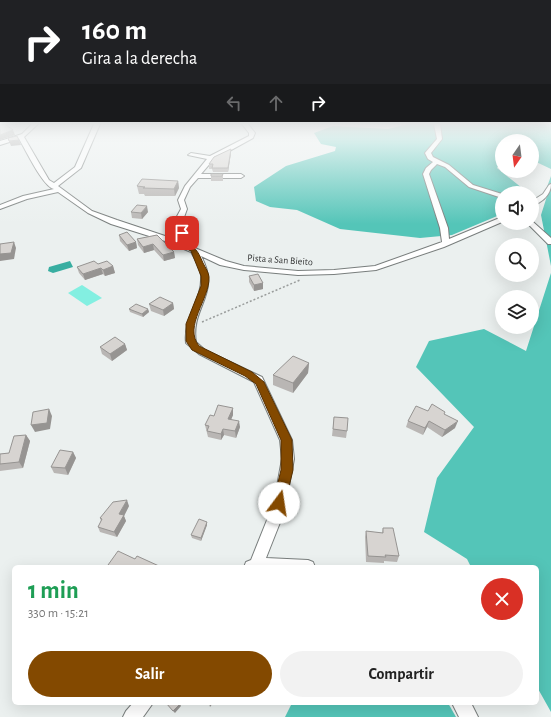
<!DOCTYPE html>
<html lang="es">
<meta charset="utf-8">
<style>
:root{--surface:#fff;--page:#f2f2f2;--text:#222;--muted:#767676;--accent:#834900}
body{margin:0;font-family:"Alegreya Sans",sans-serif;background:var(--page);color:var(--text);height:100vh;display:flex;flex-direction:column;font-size:15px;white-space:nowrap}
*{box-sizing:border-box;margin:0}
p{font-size:13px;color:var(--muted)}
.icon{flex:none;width:22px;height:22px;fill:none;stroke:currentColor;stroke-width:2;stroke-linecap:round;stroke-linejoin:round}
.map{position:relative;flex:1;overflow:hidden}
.side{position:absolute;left:12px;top:565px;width:527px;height:140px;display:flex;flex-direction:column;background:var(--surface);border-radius:6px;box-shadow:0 4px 16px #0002}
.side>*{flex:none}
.hud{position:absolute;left:0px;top:0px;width:551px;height:122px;box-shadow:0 4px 16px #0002;background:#202124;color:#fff;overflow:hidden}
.needle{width:26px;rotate:194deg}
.controls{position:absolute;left:495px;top:134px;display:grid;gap:8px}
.controls a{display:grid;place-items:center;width:44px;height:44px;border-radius:50%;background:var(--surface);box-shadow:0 4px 16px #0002;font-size:20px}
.pin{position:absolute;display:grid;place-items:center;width:34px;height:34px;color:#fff;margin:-17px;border-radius:8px;box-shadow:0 2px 6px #0006}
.me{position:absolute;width:44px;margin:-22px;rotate:14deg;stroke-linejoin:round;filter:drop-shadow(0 0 3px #0008)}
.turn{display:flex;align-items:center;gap:14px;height:84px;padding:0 16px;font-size:18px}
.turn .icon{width:52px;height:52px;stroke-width:2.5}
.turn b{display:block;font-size:28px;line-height:34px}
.lanes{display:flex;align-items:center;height:38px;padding:0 16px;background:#0003;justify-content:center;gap:20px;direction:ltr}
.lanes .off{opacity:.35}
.round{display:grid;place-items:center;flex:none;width:42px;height:42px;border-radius:21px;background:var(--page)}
.headline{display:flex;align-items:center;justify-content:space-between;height:68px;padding:0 16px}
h1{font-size:24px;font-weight:700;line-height:30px;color:#1e9e55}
.primary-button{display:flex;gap:8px;margin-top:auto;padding:8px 16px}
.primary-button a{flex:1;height:46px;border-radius:24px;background:var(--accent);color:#fff;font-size:16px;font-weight:700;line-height:46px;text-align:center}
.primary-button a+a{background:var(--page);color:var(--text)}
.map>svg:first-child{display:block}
</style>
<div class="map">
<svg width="551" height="717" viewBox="0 0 551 717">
<rect width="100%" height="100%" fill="#ebf0ef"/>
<path fill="#83efe1" d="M82 285 102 298 87 306 68 293Z"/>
<g fill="#54c5b8">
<path d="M408 124H551V169L532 160V141H502V160L497 168 527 192 502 193V214L452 235 420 238 340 229 297 210 270 207 256 201 254 187 286 166 335 151 336 147 321 144 314 133 333 126 388 129Z"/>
<path d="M551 176V266L541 215 547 196V187Z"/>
<path d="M551 273V712L537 687V567H471L467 559 424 532 437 478 474 427 416 367 429 341 484 329 526 351Z"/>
<path d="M292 703H448L456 717H285Z"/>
</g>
<path fill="#38aea1" d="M70 261 73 267 53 273 48 271 49 267Z"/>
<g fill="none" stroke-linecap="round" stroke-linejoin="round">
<defs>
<g id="minor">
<path d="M32 124H38L24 137 49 180 54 183 75 167 94 124H100L81 168 58 186 92 211 117 220 177 240 178 236 175 220 181 209 178 200 185 186 207 159 188 155 191 153 210 156 249 136V133L242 124H248L255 133 253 138 213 160 201 174H241L244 176 241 178H198L190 187 184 200 187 209 183 220 186 236 183 243 226 261 244 266 298 271 334 270 375 266 442 242 440 228 423 174 426 168 433 162 428 159 425 153 437 139 434 124H440L442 139 431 153 433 157 449 165 473 185 502 194V198L469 187 445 167 437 164 431 170 429 174 448 228 449 239 502 217V222L444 247 376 270 334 274 298 275 244 270 220 265 201 256C222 294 190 307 196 342L205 350 262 377 292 440 294 459 289 486 281 520 266 558 308 560 313 562 315 567H244L246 562 251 560 267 520 277 486 282 459 280 440 254 382 199 354 186 343C183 317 203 300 201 275 200 267 195 259 191 252L165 241 111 224 88 213 58 192 27 199 0 209V205L23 196 54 189C43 187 26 150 19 139L0 145V141L22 134Z"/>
<path d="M551 184C551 195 542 202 532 206V201L543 194 549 185Z"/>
<path d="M532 221 551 238V244H548L527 223H532Z"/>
<path d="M133 703H153L143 717H123L126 711Z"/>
<path d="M452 703H471L478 717H459Z"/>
</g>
</defs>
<use href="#minor" stroke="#797e7d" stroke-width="2"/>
<path stroke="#9a9d9c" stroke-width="1" stroke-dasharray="1 1" stroke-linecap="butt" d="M298 281 300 280"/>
<path stroke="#9a9d9c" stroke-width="1.5" stroke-dasharray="2 2" stroke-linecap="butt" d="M202 322 300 280"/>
<use href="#minor" fill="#fff" fill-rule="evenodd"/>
</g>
<g fill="#b9b6b4">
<path d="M231 153 228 172H213L212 169H209V164Z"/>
<path d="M223 174V181H211V176Z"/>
<path d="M178 181 179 188 175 196H145L144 194H139L137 186Z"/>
<path d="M131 212H148L142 219 132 218Z"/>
<path d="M119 235 136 242 137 248 129 251 120 241Z"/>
<path d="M157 235 174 252 175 258 164 261 154 250 144 253 138 245 137 239Z"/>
<path d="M113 266 115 273 105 276 103 274 85 280 79 273 77 267Z"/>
<path d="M249 276 263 283V289L254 291 249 282Z"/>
<path d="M173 303 174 309 164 316 151 311 149 304Z"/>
<path d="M129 309H148L149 312 143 317 130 312Z"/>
<path d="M125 344 127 350 112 361 102 354 100 347Z"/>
<path d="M309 363 308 373 293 393 273 385V375Z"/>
<path d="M233 408V415L231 419 240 427 236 438 224 435 221 440 208 437 205 425 214 416Z"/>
<path d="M428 411 444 414 455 428 442 437 427 427 423 435 406 427 408 421Z"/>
<path d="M334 417 347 431 346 438 332 436Z"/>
<path d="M26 435 30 441 23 468 0 471V454L9 453Z"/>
<path d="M73 452 76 458 68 475 54 473 51 467Z"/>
<path d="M129 506 124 516 126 521 117 537 100 532 98 527 101 521 100 518Z"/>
<path d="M207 522V525L201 541 192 538 191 535Z"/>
<path d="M383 528 399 556 397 562 384 561V563L366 562 365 537 366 531 382 533Z"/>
</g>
<g fill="#969492">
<path d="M13 130 15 135 0 140V135Z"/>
<path d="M19 140 21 145 11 146 9 141Z"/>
<path d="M231 149V153L228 172V168Z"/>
<path d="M178 181 179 188 175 196 174 189Z"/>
<path d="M147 206 148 212 142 219 141 213Z"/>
<path d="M14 242 16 248 14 259 0 261V254Z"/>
<path d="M136 242 137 248 129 251 127 245Z"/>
<path d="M153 244 154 250 144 253 143 247Z"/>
<path d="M174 252 175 258 164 261 163 255Z"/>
<path d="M113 266 115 273 105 276 103 270Z"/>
<path d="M101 268 103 274 85 280 83 274Z"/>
<path d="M263 283V289L254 291V285Z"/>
<path d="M173 303 174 309 164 316 163 310Z"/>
<path d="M148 309 149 312 143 317 142 314Z"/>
<path d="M125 344 127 350 112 361 110 354Z"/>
<path d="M309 363 308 373 293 393V383Z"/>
<path d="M233 408V415L229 425 228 419Z"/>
<path d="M49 409 52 416 50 429 35 432 31 425Z"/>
<path d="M239 421 240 427 236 438 235 431Z"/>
<path d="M429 421 427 427 423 435 425 428Z"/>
<path d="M458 421 455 428 442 437 445 430Z"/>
<path d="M223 429 224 435 221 440V434Z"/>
<path d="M26 435 30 441 23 468 19 462Z"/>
<path d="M73 452 76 458 68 475 65 468Z"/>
<path d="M127 500 129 506 124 516 126 521 117 537 114 532 119 514Z"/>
<path d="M207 522V525L201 541V538Z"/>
<path d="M209 703H213L210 707Z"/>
<path d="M180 704 181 706 175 713 173 711Z"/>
</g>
<g fill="#d7d4d1" stroke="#969492">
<path d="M5 124 13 130 0 135V125Z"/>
<path d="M17 136 19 140 9 141 8 138Z"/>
<path d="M231 149 228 168H212L213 164H209L214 157Z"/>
<path d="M211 174H223L222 176H211Z"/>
<path d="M142 179 178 181 174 189 143 188 145 187 137 186Z"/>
<path d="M137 205 147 206 141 213 131 212Z"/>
<path d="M127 232 136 242 127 245 119 235Z"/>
<path d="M157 235 174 252 163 255 153 244 143 247 137 239Z"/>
<path d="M14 242 11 253 0 254V244Z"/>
<path d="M94 261 98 264 107 261 113 266 103 270 101 268 83 274 77 267Z"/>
<path d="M258 274 263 283 254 285 249 276Z"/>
<path d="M160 297 173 303 163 310 149 304Z"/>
<path d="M136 304 148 309 142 314 129 309Z"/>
<path d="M115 337 125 344 110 354 100 347Z"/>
<path d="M293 356 309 363 293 383 273 375Z"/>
<path d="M432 404 445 412 444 414 458 421 445 430 429 421 425 428 408 421 416 406 428 411Z"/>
<path d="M218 405 233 408 228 419 239 421 235 431 223 429 221 434 207 431 209 426 205 425 210 415 214 416Z"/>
<path d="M49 409 47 423 31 425 33 412Z"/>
<path d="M334 417 348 418 347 431 333 429Z"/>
<path d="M26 435 19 462 0 464V454L9 453 14 436Z"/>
<path d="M60 450 73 452 65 468 51 467Z"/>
<path d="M127 500 119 514 124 515 114 532 98 527 102 519 100 518 113 502Z"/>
<path d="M199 519 207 522 201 538 191 535Z"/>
<path d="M383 528H393L399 556 385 555 386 557 368 556 366 531 383 533Z"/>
<path d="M118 551 135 559 137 556 159 566V567H112L108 565Z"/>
<path d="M166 703H178L180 704 173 711Z"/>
</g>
<linearGradient id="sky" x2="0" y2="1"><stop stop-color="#61b2cc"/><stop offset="0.55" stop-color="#f6f8f8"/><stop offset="1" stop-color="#f6f8f8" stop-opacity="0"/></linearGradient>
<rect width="551" height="224" fill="url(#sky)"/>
<path fill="#834900" stroke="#552f00" d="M179 232 185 233 182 242C196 248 197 249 203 263 205 267 209 273 209 277 210 299 183 326 199 346L252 372 264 382 292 440 293 470 285 503 283 507 279 509 275 507 273 503 281 470V440L256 384 245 376 192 350 186 341V324L201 286V276L191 251 175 243Z"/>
<g text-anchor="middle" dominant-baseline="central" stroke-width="4" stroke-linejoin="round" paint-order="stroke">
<g font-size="10" fill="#353636" stroke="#ebf0ef">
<text transform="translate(280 260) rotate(4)">Pista a San Bieito</text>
</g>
</g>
</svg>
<div class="controls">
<a><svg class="needle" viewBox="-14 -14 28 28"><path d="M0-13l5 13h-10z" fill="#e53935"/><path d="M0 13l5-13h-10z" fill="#767676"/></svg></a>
<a><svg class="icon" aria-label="sound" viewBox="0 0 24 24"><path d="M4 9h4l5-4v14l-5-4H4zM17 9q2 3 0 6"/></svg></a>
<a><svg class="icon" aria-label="search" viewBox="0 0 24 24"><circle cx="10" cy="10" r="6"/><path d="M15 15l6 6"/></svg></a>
<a><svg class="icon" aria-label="layers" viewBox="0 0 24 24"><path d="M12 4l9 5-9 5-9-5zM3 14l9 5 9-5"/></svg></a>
</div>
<div class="pin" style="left:182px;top:233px;background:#d93025"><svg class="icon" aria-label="arrive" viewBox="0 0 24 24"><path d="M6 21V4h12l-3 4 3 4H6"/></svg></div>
<svg class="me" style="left:279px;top:503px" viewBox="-20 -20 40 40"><circle r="19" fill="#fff"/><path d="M0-13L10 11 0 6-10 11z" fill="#834900"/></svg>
<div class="hud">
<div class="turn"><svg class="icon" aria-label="right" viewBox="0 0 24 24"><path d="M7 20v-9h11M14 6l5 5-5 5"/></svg><div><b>160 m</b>Gira a la derecha</div></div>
<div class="lanes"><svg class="icon off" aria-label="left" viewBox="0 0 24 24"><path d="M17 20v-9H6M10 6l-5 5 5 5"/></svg><svg class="icon off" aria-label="ahead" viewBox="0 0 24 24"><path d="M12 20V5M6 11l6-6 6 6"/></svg><svg class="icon" aria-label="right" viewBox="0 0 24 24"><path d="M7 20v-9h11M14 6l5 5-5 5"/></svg></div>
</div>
<section class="side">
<div class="headline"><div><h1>1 min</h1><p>330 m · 15:21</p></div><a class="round" style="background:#d93025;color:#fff"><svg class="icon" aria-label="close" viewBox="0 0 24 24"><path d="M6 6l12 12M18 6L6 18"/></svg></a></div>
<div class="primary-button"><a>Salir</a><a>Compartir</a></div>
</section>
</div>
